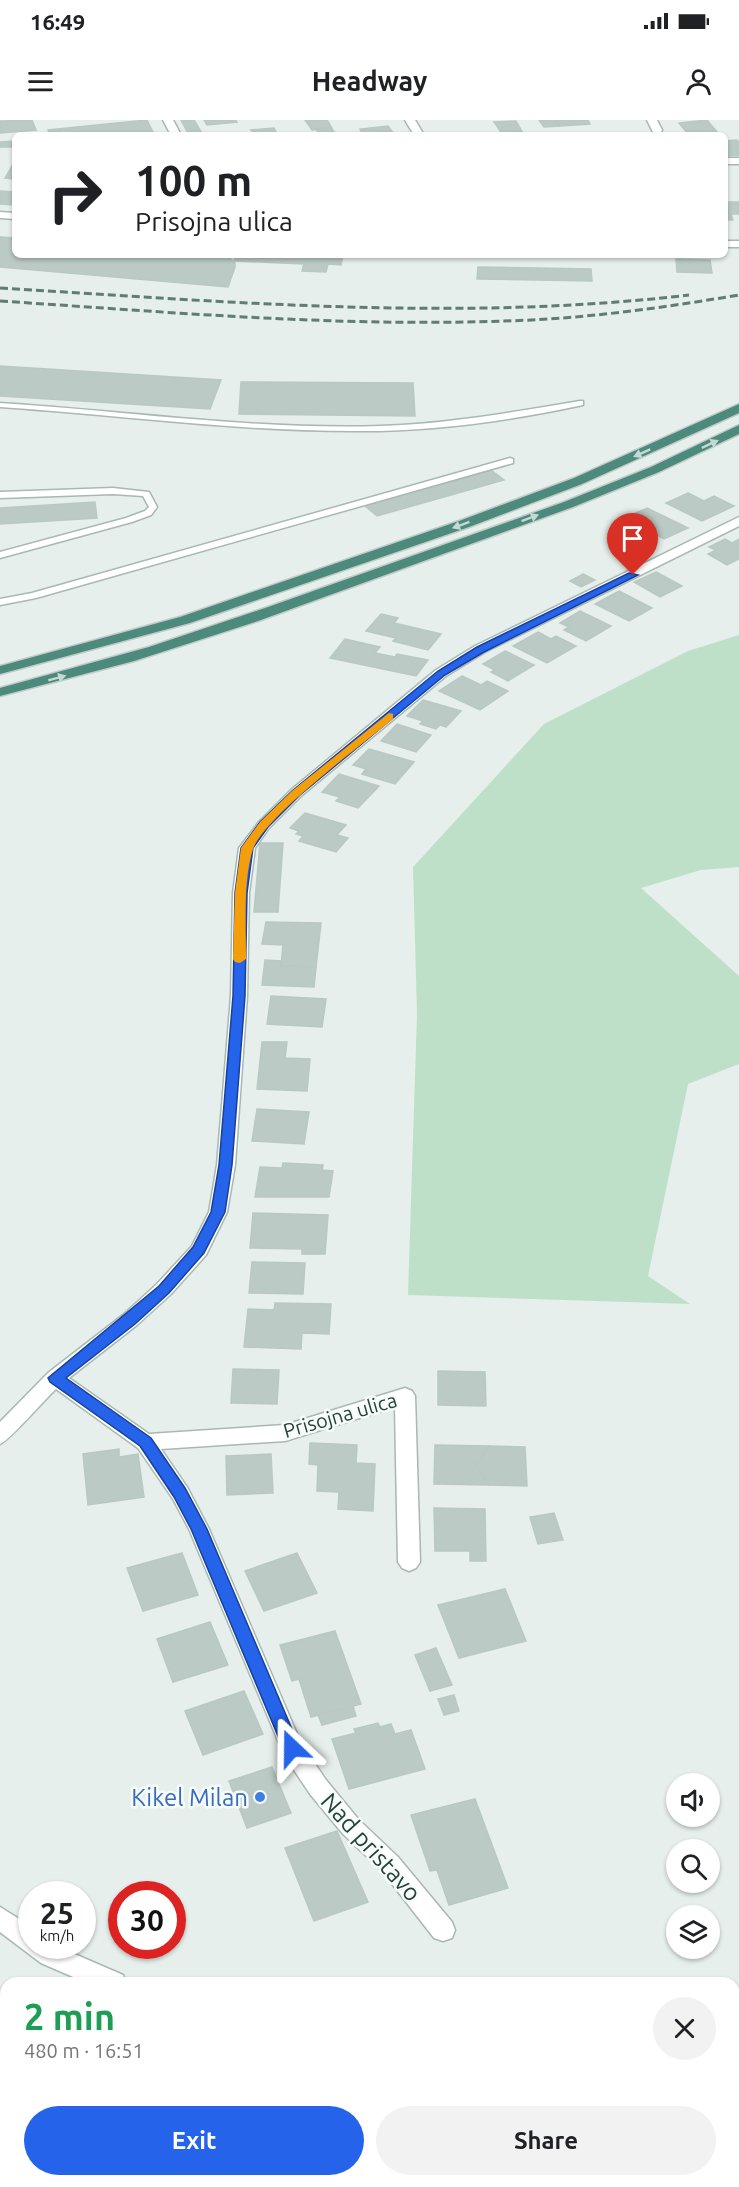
<!DOCTYPE html>
<meta charset="utf-8">
<style>
:root{--surface:#fff;--page:#f2f2f2;--text:#202124;--muted:#757577;--accent:#2563eb}
body{margin:0;font-family:Ubuntu,sans-serif;background:var(--page);color:var(--text);height:100vh;display:flex;flex-direction:column;font-size:22px;white-space:nowrap}
*{box-sizing:border-box;margin:0}
p{font-size:20px;color:var(--muted)}
.icon{flex:none;width:33px;height:33px;fill:none;stroke:currentColor;stroke-width:2;stroke-linecap:round;stroke-linejoin:round}
.map{position:relative;flex:1;overflow:hidden}
.side{position:absolute;left:0px;top:1857px;width:740px;height:210px;display:flex;flex-direction:column;background:var(--surface);border-radius:18px 18px 0 0;box-shadow:0 2px 4px #0004}
.side>*{flex:none}
.top-card{position:absolute;left:12px;top:12px;width:716px;height:126px;border-radius:9px;box-shadow:0 2px 4px #0004;background:#fff;color:var(--text);overflow:hidden}
.fabs{position:absolute;left:666px;top:1653px;display:grid;gap:12px}
.fabs a{display:grid;place-items:center;width:54px;height:54px;border-radius:50%;background:var(--surface);box-shadow:0 2px 4px #0004;font-size:30px}
.speed{position:absolute;left:18px;top:1761px;display:flex;gap:12px;font-size:30px;font-weight:700;text-align:center}
.speed>*{display:grid;place-content:center;width:78px;height:78px;border-radius:50%;background:var(--surface);box-shadow:0 2px 4px #0004;line-height:1}
.speed small{font-size:15px;font-weight:400}
.speed .limit{border:9px solid #d22;background:#fff;color:#111}
.pin{position:absolute;display:grid;place-items:center;width:51px;height:51px;color:#fff;margin:-62px -26px;border-radius:50% 50% 50% 0;rotate:-45deg;box-shadow:0 0 6px #0007}
.pin .icon{rotate:45deg}
.me{position:absolute;width:66px;margin:-33px;rotate:337deg;stroke-linejoin:round;filter:drop-shadow(0 0 4px #0008)}
.turn{display:flex;align-items:center;gap:21px;height:126px;padding:0 24px;font-size:27px}
.turn .icon{width:78px;height:78px;stroke-width:2.5}
.turn b{display:block;font-size:42px;line-height:51px}
.round{display:grid;place-items:center;flex:none;width:63px;height:63px;border-radius:32px;background:var(--page)}
.head{display:flex;align-items:center;justify-content:space-between;height:102px;padding:0 24px}
h1{font-size:36px;font-weight:600;line-height:45px;color:#1e9e55}
.primary-button{display:flex;gap:12px;margin-top:auto;padding:12px 24px}
.primary-button a{flex:1;height:69px;border-radius:36px;background:var(--accent);color:#fff;font-size:24px;font-weight:600;line-height:69px;text-align:center}
.primary-button a+a{background:var(--page);color:var(--text)}
.status{display:flex;justify-content:space-between;align-items:center;height:42px;padding:0 30px;background:var(--surface);direction:ltr}
.status svg{height:16px;fill:currentColor}
header{display:flex;justify-content:space-between;align-items:center;height:78px;padding:0 24px;background:var(--surface);font-size:27px;font-weight:600}
.map>svg:first-child{display:block}
</style>
<div class="status"><b>16:49</b><svg viewBox="0 0 49 12"><path d="M0 12V9h3v3zM5 12V6h3v6zM10 12V3h3v9zM15 12V0h3v12zM26 1h20v11H26zM47 4h2v5h-2z"/></svg></div>
<header><svg class="icon" aria-label="menu" viewBox="0 0 24 24"><path d="M4 6h16M4 12h16M4 18h16"/></svg>Headway<svg class="icon" aria-label="person" viewBox="0 0 24 24"><circle cx="12" cy="8" r="4"/><path d="M4 21q1-7 8-7t8 7"/></svg></header>
<div class="map">
<svg width="739" height="2067" viewBox="0 0 739 2067">
<rect width="100%" height="100%" fill="#e6efeb"/>
<g fill="#bfe0c8">
<path d="M739 515V747L701 750 641 768 739 856V944L688 964 648 1156 690 1184 408 1175 417 894 413 747 544 604 688 531Z"/>
<path d="M14 2061H182L187 2067H7Z"/>
<path d="M367 2061H466L473 2067H363Z"/>
</g>
<g fill="#bbcac4" stroke="#b8c9c2" stroke-width="1.5">
<path d="M32 0 36 10 0 13V1Z"/>
<path d="M147 0 153 12 123 15H50L48 10Z"/>
<path d="M181 0H194L203 15H189Z"/>
<path d="M204 0H236L237 2 207 5Z"/>
<path d="M305 0H327L332 8 312 10Z"/>
<path d="M539 0H555L559 6 544 7Z"/>
<path d="M555 0H588L590 4 560 6Z"/>
<path d="M707 0 717 12 689 15 679 3Z"/>
<path d="M516 1 524 15H503L494 2Z"/>
<path d="M388 6 394 14H349L362 12 360 9Z"/>
<path d="M274 8 276 12 255 15 251 10Z"/>
<path d="M331 8 335 13 320 15 316 9Z"/>
<path d="M737 20 739 23V35L724 36V21Z"/>
<path d="M15 21V27H0V22Z"/>
<path d="M15 41V59L5 58Z"/>
<path d="M0 71 15 72V85L0 84Z"/>
<path d="M724 79 727 82H739V94H731L733 100H724Z"/>
<path d="M0 117 15 118V135H226L235 143V147L228 167 0 147Z"/>
<path d="M236 135H306L304 144 234 141Z"/>
<path d="M306 135H343L341 145 328 144 326 152 302 151Z"/>
<path d="M676 139 710 140 712 153 677 152Z"/>
<path d="M478 147 591 149 592 161 477 159Z"/>
<path d="M0 246 221 260 210 289 0 276Z"/>
<path d="M241 262 413 263 415 296 239 294Z"/>
<path d="M491 350 504 360 377 396 364 385Z"/>
<path d="M688 373 704 381 714 376 734 386 702 401 666 383Z"/>
<path d="M95 382 97 398 0 404V388Z"/>
<path d="M647 388 688 408 664 419 624 398Z"/>
<path d="M725 419 732 423 739 419V439L727 445 708 434 716 430 709 427Z"/>
<path d="M656 452 682 466 660 477 634 462Z"/>
<path d="M583 454 595 460 581 467 570 461Z"/>
<path d="M619 471 652 488 629 501 595 484Z"/>
<path d="M580 491 611 506 586 521 564 510 569 507 560 503Z"/>
<path d="M381 494 398 498 394 503 441 514 428 530 393 521 396 518 366 511Z"/>
<path d="M538 512 551 519 556 516 576 526 547 543 513 526Z"/>
<path d="M345 519 380 527 375 533 395 537 397 534 428 540 416 556 330 538Z"/>
<path d="M505 531 534 545 508 561 491 552 495 550 483 544Z"/>
<path d="M462 556 481 565 487 561 508 571 480 590 439 571Z"/>
<path d="M423 580 461 591 446 607 440 605 436 609 420 604 423 601 407 596Z"/>
<path d="M397 604 431 615 416 632 381 621Z"/>
<path d="M369 629 414 642 395 664 362 654 366 649 353 645Z"/>
<path d="M339 654 379 666 358 688 336 681 340 677 322 672Z"/>
<path d="M305 693 346 705 337 715 348 718 336 732 299 721 303 716 296 714 299 711 290 708Z"/>
<path d="M260 723H283L278 792H254Z"/>
<path d="M266 802 321 803 316 847 281 846 283 825 262 824Z"/>
<path d="M265 840 281 841V846L316 847 314 867 262 865Z"/>
<path d="M271 876 326 879 322 907 267 904Z"/>
<path d="M262 922H287L285 938 310 939 307 971 257 969Z"/>
<path d="M257 989 309 992 304 1024 252 1021Z"/>
<path d="M283 1043 323 1045 322 1050 333 1051 329 1077H255L260 1047 282 1048Z"/>
<path d="M253 1093 328 1095 325 1134H302V1129L250 1128Z"/>
<path d="M252 1142 305 1143 303 1174 249 1173Z"/>
<path d="M275 1183 331 1184 329 1214 302 1213 301 1229 244 1227 248 1189 274 1190Z"/>
<path d="M233 1249 279 1250 277 1284 231 1283Z"/>
<path d="M438 1251 485 1252 486 1286 438 1285Z"/>
<path d="M310 1323 357 1325 356 1343 375 1344 373 1391 338 1389 339 1372 317 1371 318 1345 309 1344Z"/>
<path d="M435 1325 489 1326 476 1345 489 1365 434 1364Z"/>
<path d="M489 1326 525 1327 527 1366 489 1365 476 1345Z"/>
<path d="M119 1329V1337L138 1334 144 1377 88 1385 83 1334Z"/>
<path d="M271 1334 273 1373 227 1375 226 1336Z"/>
<path d="M434 1388 485 1389 486 1441H470V1431H435Z"/>
<path d="M554 1393 563 1420 538 1424 530 1397Z"/>
<path d="M182 1433 198 1475 143 1491 127 1448Z"/>
<path d="M297 1433 317 1473 264 1491 245 1451Z"/>
<path d="M505 1469 526 1521 459 1538 438 1485Z"/>
<path d="M210 1502 228 1545 173 1562 157 1519Z"/>
<path d="M335 1511 361 1584 311 1597 299 1559 292 1561 280 1525Z"/>
<path d="M436 1528 452 1565 430 1571 415 1535Z"/>
<path d="M244 1571 263 1614 203 1635 185 1591Z"/>
<path d="M454 1575 459 1591 444 1595 438 1579Z"/>
<path d="M353 1586 356 1596 322 1605 318 1595Z"/>
<path d="M378 1603 380 1607 391 1604 395 1614 411 1610 425 1649 349 1669 332 1619 356 1613 354 1609Z"/>
<path d="M272 1647 291 1693 247 1708 229 1661Z"/>
<path d="M475 1679 508 1768 449 1785 437 1750 430 1751 411 1695Z"/>
<path d="M337 1711 368 1782 314 1801 285 1728Z"/>
</g>
<g fill="none" stroke-linecap="round" stroke-linejoin="round">
<defs>
<g id="service">
<path d="M580 281H583V285C509 301 429 312 353 311 235 311 118 295 0 287V283C127 291 254 310 381 306 448 304 514 292 580 281Z"/>
<path d="M510 338 513 339V343L36 478 0 485V479L32 473Z"/>
<path d="M113 368 149 372 157 387 151 395 132 402 0 438V432L126 398 145 391 149 387 143 376 113 374 0 378V372Z"/>
<path d="M6 2012V2031L0 2033V2014Z"/>
</g>
<g id="minor">
<path d="M163 0H173L181 15H171Z"/>
<path d="M405 0H415L424 15H414Z"/>
<path d="M647 0H657L662 10 661 12H653Z"/>
<rect x="724" y="38" width="15" height="6"/>
<path d="M739 397V406L485 532 446 556 301 676 269 708 255 728 249 773 247 876 235 1045 227 1092 206 1135 171 1174 137 1205 69 1258 149 1314 285 1305 405 1268 412 1271 415 1276 420 1442 416 1448 409 1451 402 1448 398 1442 395 1287 285 1321 161 1329 187 1367 209 1409 301 1623 326 1660 359 1700 398 1737 452 1802 455 1810 452 1818 443 1821 434 1818 382 1751 343 1714 310 1674 284 1635 189 1409 173 1379 138 1328 56 1269C45 1279 9 1321 0 1324V1302L48 1253 123 1195 157 1164 192 1126 209 1092 217 1045 231 876 233 773 239 728 259 702 291 670 436 550 475 526Z"/>
<path d="M0 1787 32 1807V1826H56L123 1855 126 1863H87L41 1843 0 1812Z"/>
<path d="M734 1993 739 1994V2018L734 2017Z"/>
<path d="M535 2061H569L571 2067H537Z"/>
</g>
<g id="tertiary">
<path d="M0 92 15 93V99L0 98Z"/>
<rect x="724" y="121" width="15" height="6"/>
</g>
<g id="trunk">
<path d="M739 284V293L582 364 469 407 190 503 0 554V546L180 497 459 401 574 358Z"/>
<path d="M739 305V314L659 352 573 387 258 501 134 541 0 576V568L149 527 271 486 564 382 651 347Z"/>
</g>
</defs>
<use href="#service" stroke="#a8b8b2" stroke-width="3"/>
<use href="#minor" stroke="#a8b8b2" stroke-width="3"/>
<use href="#tertiary" stroke="#a8b8b2" stroke-width="3"/>
<use href="#trunk" stroke="#c2cac8" stroke-width="3"/>
<use href="#service" fill="#fff" fill-rule="evenodd"/>
<use href="#minor" fill="#fff" fill-rule="evenodd"/>
<use href="#tertiary" fill="#fff" fill-rule="evenodd"/>
<use href="#trunk" fill="#4c8a7c" fill-rule="evenodd"/>
<g stroke="#5f7d75" stroke-width="3" stroke-dasharray="8 4" stroke-linecap="butt">
<path d="M0 168C230 182 460 202 689 175"/>
<path d="M0 181C168 192 336 207 504 201 583 199 661 188 739 175"/>
</g>
</g>
<defs><path id="oneway-solid" d="M-6-.8H1V-3.2L6.5 0L1 3.2V.8H-6Z" transform="scale(1.5)"/></defs>
<g fill="#c4d9d4">
<use href="#oneway-solid" transform="translate(710 324) rotate(-25)"/>
<use href="#oneway-solid" transform="translate(642 333) rotate(156)"/>
<use href="#oneway-solid" transform="translate(530 398) rotate(-21)"/>
<use href="#oneway-solid" transform="translate(461 405) rotate(160)"/>
<use href="#oneway-solid" transform="translate(57 558) rotate(-15)"/>
</g>
<path fill="#2563eb" stroke="#184099" stroke-width="1.5" d="M629 453 638 455 484 532 445 555 300 675 268 707 253 728 247 773 245 876 232 1045 225 1092 204 1133 169 1173 135 1204 66 1258 151 1318 185 1368 207 1409 300 1628 298 1634 292 1636 286 1634 283 1628 191 1409 174 1377 140 1326 50 1262 48 1258 159 1166 193 1127 211 1092 219 1045 233 876 235 773 241 728 260 702 292 671 438 551 477 527Z"/>
<path fill="#f59e0b" d="M389 593 393 594V599C363 624 264 697 253 729 243 759 246 807 246 839L240 843 235 842 233 839 235 773 241 728 260 702 292 671Z"/>
<circle fill="#3f7fe0" stroke="#f7fbf9" stroke-width="2" cx="260" cy="1677" r="6"/>
<g text-anchor="middle" dominant-baseline="central" stroke-width="5" stroke-linejoin="round" paint-order="stroke">
<g font-size="20" fill="#24423a" stroke="#f7fbf9">
<text transform="translate(340 1295) rotate(-16)">Prisojna ulica</text>
</g>
<g font-size="24" fill="#366cbe" stroke="#f7fbf9" text-anchor="end">
<text x="248" y="1677">Kikel Milan</text>
</g>
<g font-size="24" fill="#24423a" stroke="#f7fbf9">
<text transform="translate(371 1727) rotate(48)">Nad pristavo</text>
</g>
</g>
</svg>
<div class="fabs">
<a><svg class="icon" aria-label="sound" viewBox="0 0 24 24"><path d="M4 9h4l5-4v14l-5-4H4zM17 9q2 3 0 6"/></svg></a>
<a><svg class="icon" aria-label="search" viewBox="0 0 24 24"><circle cx="10" cy="10" r="6"/><path d="M15 15l6 6"/></svg></a>
<a><svg class="icon" aria-label="layers" viewBox="0 0 24 24"><path d="M12 4l9 5-9 5-9-5zM3 14l9 5 9-5"/></svg></a>
</div>
<div class="speed"><div>25<small>km/h</small></div><div class="limit">30</div></div>
<div class="pin" style="left:633px;top:455px;background:#d93025"><svg class="icon" aria-label="arrive" viewBox="0 0 24 24"><path d="M6 21V4h12l-3 4 3 4H6"/></svg></div>
<svg class="me" style="left:292px;top:1628px" viewBox="-20 -20 40 40"><path d="M0-17L14 15 0 8-14 15z" fill="#2563eb" stroke="#fff" stroke-width="4"/></svg>
<div class="top-card">
<div class="turn"><svg class="icon" aria-label="right" viewBox="0 0 24 24"><path d="M7 20v-9h11M14 6l5 5-5 5"/></svg><div><b>100 m</b>Prisojna ulica</div></div>
</div>
<section class="side">
<div class="head"><div><h1>2 min</h1><p>480 m · 16:51</p></div><a class="round"><svg class="icon" aria-label="close" viewBox="0 0 24 24"><path d="M6 6l12 12M18 6L6 18"/></svg></a></div>
<div class="primary-button"><a>Exit</a><a>Share</a></div>
</section>
</div>
